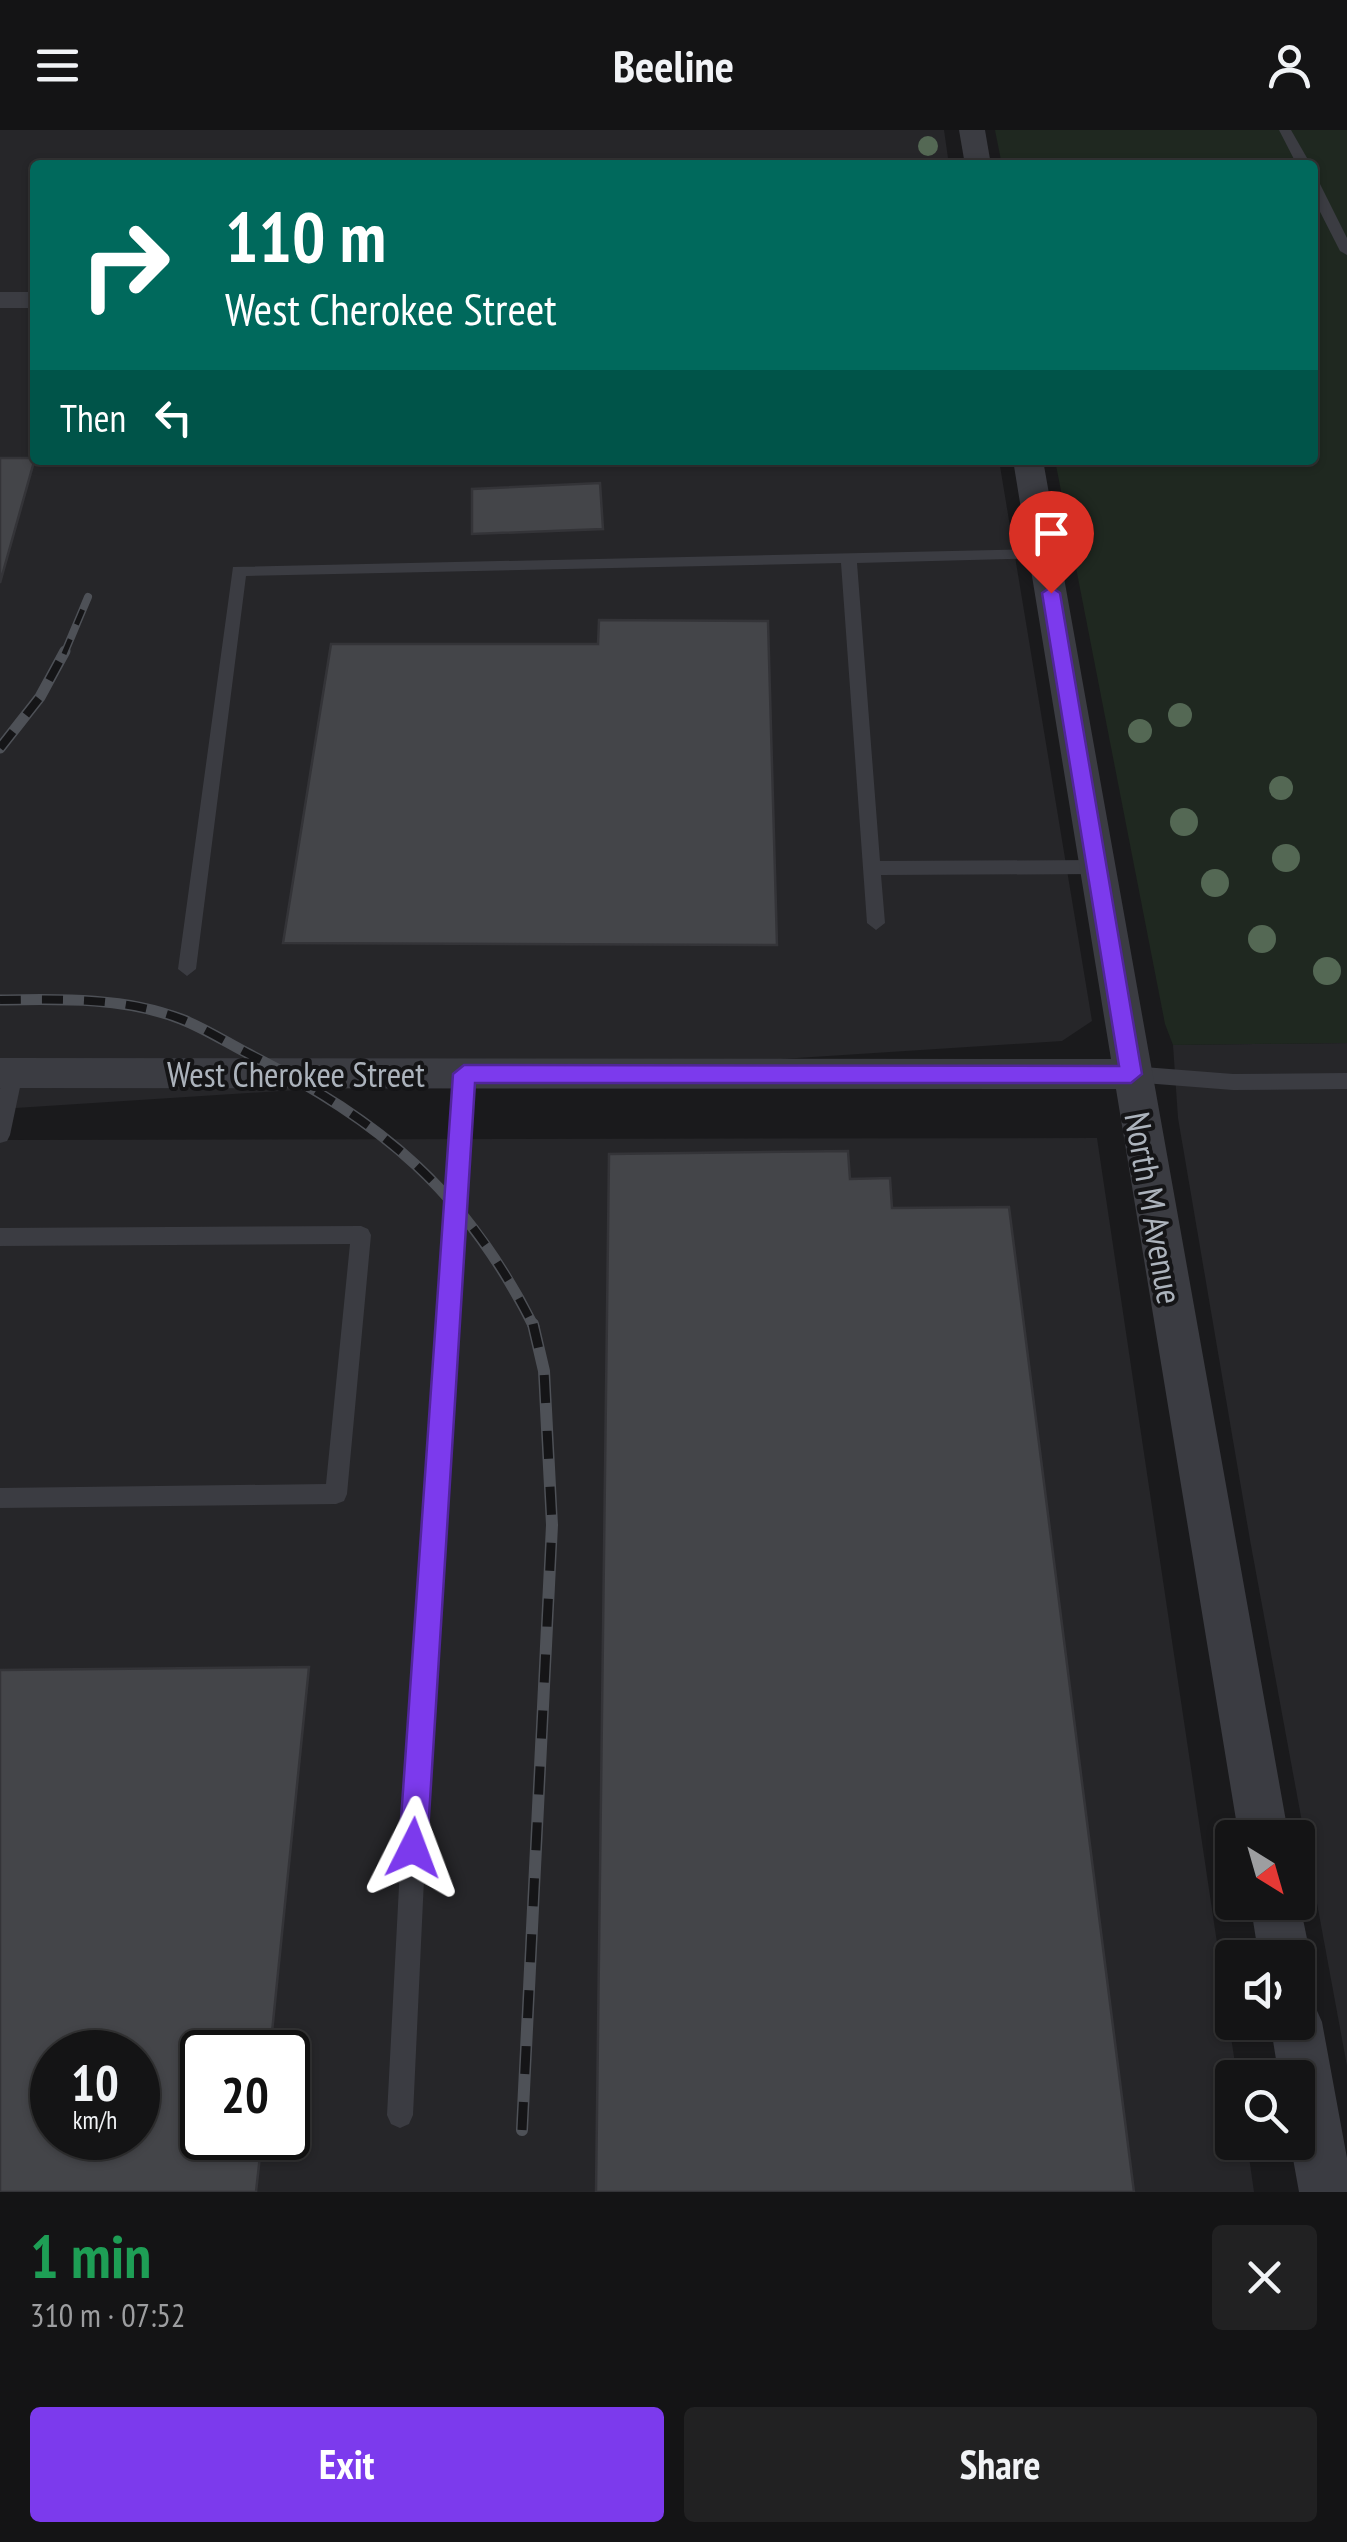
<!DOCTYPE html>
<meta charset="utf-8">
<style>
:root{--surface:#141415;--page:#212122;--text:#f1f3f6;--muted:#9d9ea0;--line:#333334;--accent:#7c3aed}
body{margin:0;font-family:"PT Sans Narrow",sans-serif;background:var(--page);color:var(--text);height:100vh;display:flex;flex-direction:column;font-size:38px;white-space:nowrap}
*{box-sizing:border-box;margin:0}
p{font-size:32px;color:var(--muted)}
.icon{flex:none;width:55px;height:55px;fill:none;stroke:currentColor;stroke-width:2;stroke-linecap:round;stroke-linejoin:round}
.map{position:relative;height:2062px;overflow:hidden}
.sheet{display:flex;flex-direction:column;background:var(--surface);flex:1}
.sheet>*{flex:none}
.top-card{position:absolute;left:30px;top:30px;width:1288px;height:305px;border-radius:10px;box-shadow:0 2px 8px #0004,0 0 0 2px var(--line);background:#00695c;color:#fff;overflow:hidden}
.needle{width:65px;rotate:143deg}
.fabs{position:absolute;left:1215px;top:1690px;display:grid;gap:20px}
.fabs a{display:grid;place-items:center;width:100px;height:100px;border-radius:10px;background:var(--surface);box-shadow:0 2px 8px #0004,0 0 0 2px var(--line);font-size:50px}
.speed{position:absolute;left:30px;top:1900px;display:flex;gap:20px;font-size:50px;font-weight:700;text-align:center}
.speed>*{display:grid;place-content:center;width:130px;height:130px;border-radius:50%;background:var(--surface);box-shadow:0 2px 8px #0004,0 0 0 2px var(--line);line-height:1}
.speed small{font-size:25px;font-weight:400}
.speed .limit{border:5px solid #111;border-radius:15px;background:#fff;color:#111}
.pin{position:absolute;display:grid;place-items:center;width:85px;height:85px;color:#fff;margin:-102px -42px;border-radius:50% 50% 50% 0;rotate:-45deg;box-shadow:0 0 10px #0007}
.pin .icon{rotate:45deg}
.me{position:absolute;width:110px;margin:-55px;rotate:3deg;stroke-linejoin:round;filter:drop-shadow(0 0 8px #0008)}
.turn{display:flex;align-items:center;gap:35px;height:210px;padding:0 30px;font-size:45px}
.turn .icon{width:130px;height:130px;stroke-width:2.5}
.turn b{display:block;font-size:70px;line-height:85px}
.then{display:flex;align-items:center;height:95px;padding:0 30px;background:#0003;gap:20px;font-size:38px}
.round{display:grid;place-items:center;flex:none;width:105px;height:105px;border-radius:10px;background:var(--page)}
.headline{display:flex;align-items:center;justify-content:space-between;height:170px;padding:0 30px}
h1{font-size:60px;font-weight:600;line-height:75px;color:#1e9e55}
.button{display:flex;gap:20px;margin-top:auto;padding:20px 30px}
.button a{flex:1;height:115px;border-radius:10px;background:var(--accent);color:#fff;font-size:40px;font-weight:600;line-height:115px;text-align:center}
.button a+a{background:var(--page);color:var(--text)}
header{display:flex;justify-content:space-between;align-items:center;height:130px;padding:0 30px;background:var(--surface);font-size:45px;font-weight:600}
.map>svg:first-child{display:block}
</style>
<header><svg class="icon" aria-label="menu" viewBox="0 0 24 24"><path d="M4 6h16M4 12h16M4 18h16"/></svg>Beeline<svg class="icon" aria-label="person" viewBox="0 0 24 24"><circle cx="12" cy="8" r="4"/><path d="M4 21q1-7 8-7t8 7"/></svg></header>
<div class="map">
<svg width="1347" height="2062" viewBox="0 0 1347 2062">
<rect width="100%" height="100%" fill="#1a1a1c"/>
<g fill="#262629" fill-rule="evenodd">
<path d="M0 0H944L949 35H35V330H999L1092 891 1062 911 0 979Z"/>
<path d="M1347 913V1936L1250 1410 1178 988 1173 915Z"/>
<path d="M1097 1008 1237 1947 1232 1948V2012L1247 2013 1254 2062H0V1010ZM52 1922H138V2008H52ZM202 1922H288V2008H202Z"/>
</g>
<path fill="#1f2820" d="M995 0H1347V913L1173 915 1165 894 1055 330H1312V35H1002Z"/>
<g fill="#444549" stroke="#343438" stroke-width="2.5" fill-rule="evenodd">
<path d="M0 328H35L0 453Z"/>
<path d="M600 353 603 399 472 404V359Z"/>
<path d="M599 490 768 491 777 815 283 813 331 514H598Z"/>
<path d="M848 1021 850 1049 890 1048 892 1078 1009 1077 1134 2062H596L609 1024Z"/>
<path d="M309 1537 270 1922H202V2008H262L256 2062H0V1540ZM52 1922H138V2008H52Z"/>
</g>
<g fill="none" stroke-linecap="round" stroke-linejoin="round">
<g fill="#3b3c42" fill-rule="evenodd">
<path d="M1279 0H1291L1311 35H1297Z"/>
<path d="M1312 48 1319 52 1347 108V125L1340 121 1312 66Z"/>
<path d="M1044 419 1050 420V428L857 433 880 731 1098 730 1107 737 1098 744 881 745 885 793 876 800 867 793 841 433 246 446 196 839 187 846 178 839 233 437Z"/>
<path d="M13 935 23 943 10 1005 7 1011 0 1013V959L6 938Z"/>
<path d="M464 936 474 944 429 1642 413 1985 409 1994 400 1998 391 1994 387 1985 405 1642 454 944Z"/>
<path d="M1131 936 1233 944 1347 943V959L1233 960 1131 952 1121 944Z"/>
<path d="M361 1096 368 1099 371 1105 347 1364 344 1371 336 1374 0 1378V1358L326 1354 350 1114 0 1116V1098Z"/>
</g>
<g fill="#3b3c42" fill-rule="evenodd">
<path d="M959 0H985L991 35H965Z"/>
<rect x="0" y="162" width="35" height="16"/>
<path d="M1013 330H1043L1289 1708H1239L1116 959 0 958V928L1111 929Z"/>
<path d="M1298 1765 1311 1828 1303 1846 1298 1848V1828H1259L1250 1772H1298Z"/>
<path d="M1298 1867 1314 1874 1322 1892 1347 2028V2062H1299L1290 2012H1298V1948H1279L1270 1892H1298Z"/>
</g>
<defs>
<path id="rail-far2" d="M64 524 88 467"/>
<g id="rail-far1">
<path d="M0 618 40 567 65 521"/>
<path d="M0 870C59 869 124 867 181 889 204 898 226 912 249 924 382 992 466 1061 534 1197"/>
</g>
<path id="rail" d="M522 2000 552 1395 544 1241 533 1194"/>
</defs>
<use href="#rail-far2" stroke="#4e5157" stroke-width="8"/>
<use href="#rail-far1" stroke="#4e5157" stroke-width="11"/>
<use href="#rail" stroke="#4e5157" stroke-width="12"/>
<use href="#rail-far2" stroke="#151517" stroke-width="5" stroke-dasharray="16" stroke-linecap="butt"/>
<use href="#rail-far1" stroke="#151517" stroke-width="8" stroke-dasharray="21" stroke-linecap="butt"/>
<use href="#rail" stroke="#151517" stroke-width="9" stroke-dasharray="28" stroke-linecap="butt"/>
</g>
<g fill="#546854">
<circle cx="928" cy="16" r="10"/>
<circle cx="1180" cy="585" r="12"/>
<circle cx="1140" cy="601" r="12"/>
<circle cx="1281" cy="658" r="12"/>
<circle cx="1184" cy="692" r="14"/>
<circle cx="1286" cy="728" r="14"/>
<circle cx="1215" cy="753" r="14"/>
<circle cx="1262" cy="809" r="14"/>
<circle cx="1327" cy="841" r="14"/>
</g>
<path fill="#7c3aed" stroke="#51269a" stroke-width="2.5" d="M1051 457 1060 463 1142 944 1131 953H475L427 1718 423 1728 413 1732 403 1728 399 1718 453 944 464 935 1119 936 1042 463Z"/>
<g text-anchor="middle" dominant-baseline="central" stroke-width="8" stroke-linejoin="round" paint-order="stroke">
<g font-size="35" fill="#acb3bc" stroke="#151517">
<text x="296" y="944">West Cherokee Street</text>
<text transform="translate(1154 1078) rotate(80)">North M Avenue</text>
</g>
</g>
</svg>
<div class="fabs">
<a><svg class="needle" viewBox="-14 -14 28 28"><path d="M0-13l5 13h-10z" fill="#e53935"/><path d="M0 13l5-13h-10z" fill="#9d9ea0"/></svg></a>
<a><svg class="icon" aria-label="sound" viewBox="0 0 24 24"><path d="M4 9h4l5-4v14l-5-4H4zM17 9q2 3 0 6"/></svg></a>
<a><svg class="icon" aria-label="search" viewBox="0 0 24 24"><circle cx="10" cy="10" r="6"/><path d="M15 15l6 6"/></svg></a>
</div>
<div class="speed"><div>10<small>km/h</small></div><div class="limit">20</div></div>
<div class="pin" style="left:1051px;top:463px;background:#d93025"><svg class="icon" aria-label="arrive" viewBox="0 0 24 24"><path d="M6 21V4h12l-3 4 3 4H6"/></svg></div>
<svg class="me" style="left:413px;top:1718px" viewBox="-20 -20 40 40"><path d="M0-17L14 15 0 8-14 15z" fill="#7c3aed" stroke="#fff" stroke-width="4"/></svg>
<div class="top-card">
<div class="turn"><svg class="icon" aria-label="right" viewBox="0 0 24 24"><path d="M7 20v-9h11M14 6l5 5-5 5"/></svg><div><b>110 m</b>West Cherokee Street</div></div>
<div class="then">Then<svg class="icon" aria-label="left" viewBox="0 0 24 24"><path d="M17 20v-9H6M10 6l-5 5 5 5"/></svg></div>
</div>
</div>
<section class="sheet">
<div class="headline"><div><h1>1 min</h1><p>310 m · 07:52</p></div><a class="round"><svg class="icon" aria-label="close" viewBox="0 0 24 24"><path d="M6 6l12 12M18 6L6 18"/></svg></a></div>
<div class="button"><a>Exit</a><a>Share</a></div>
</section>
